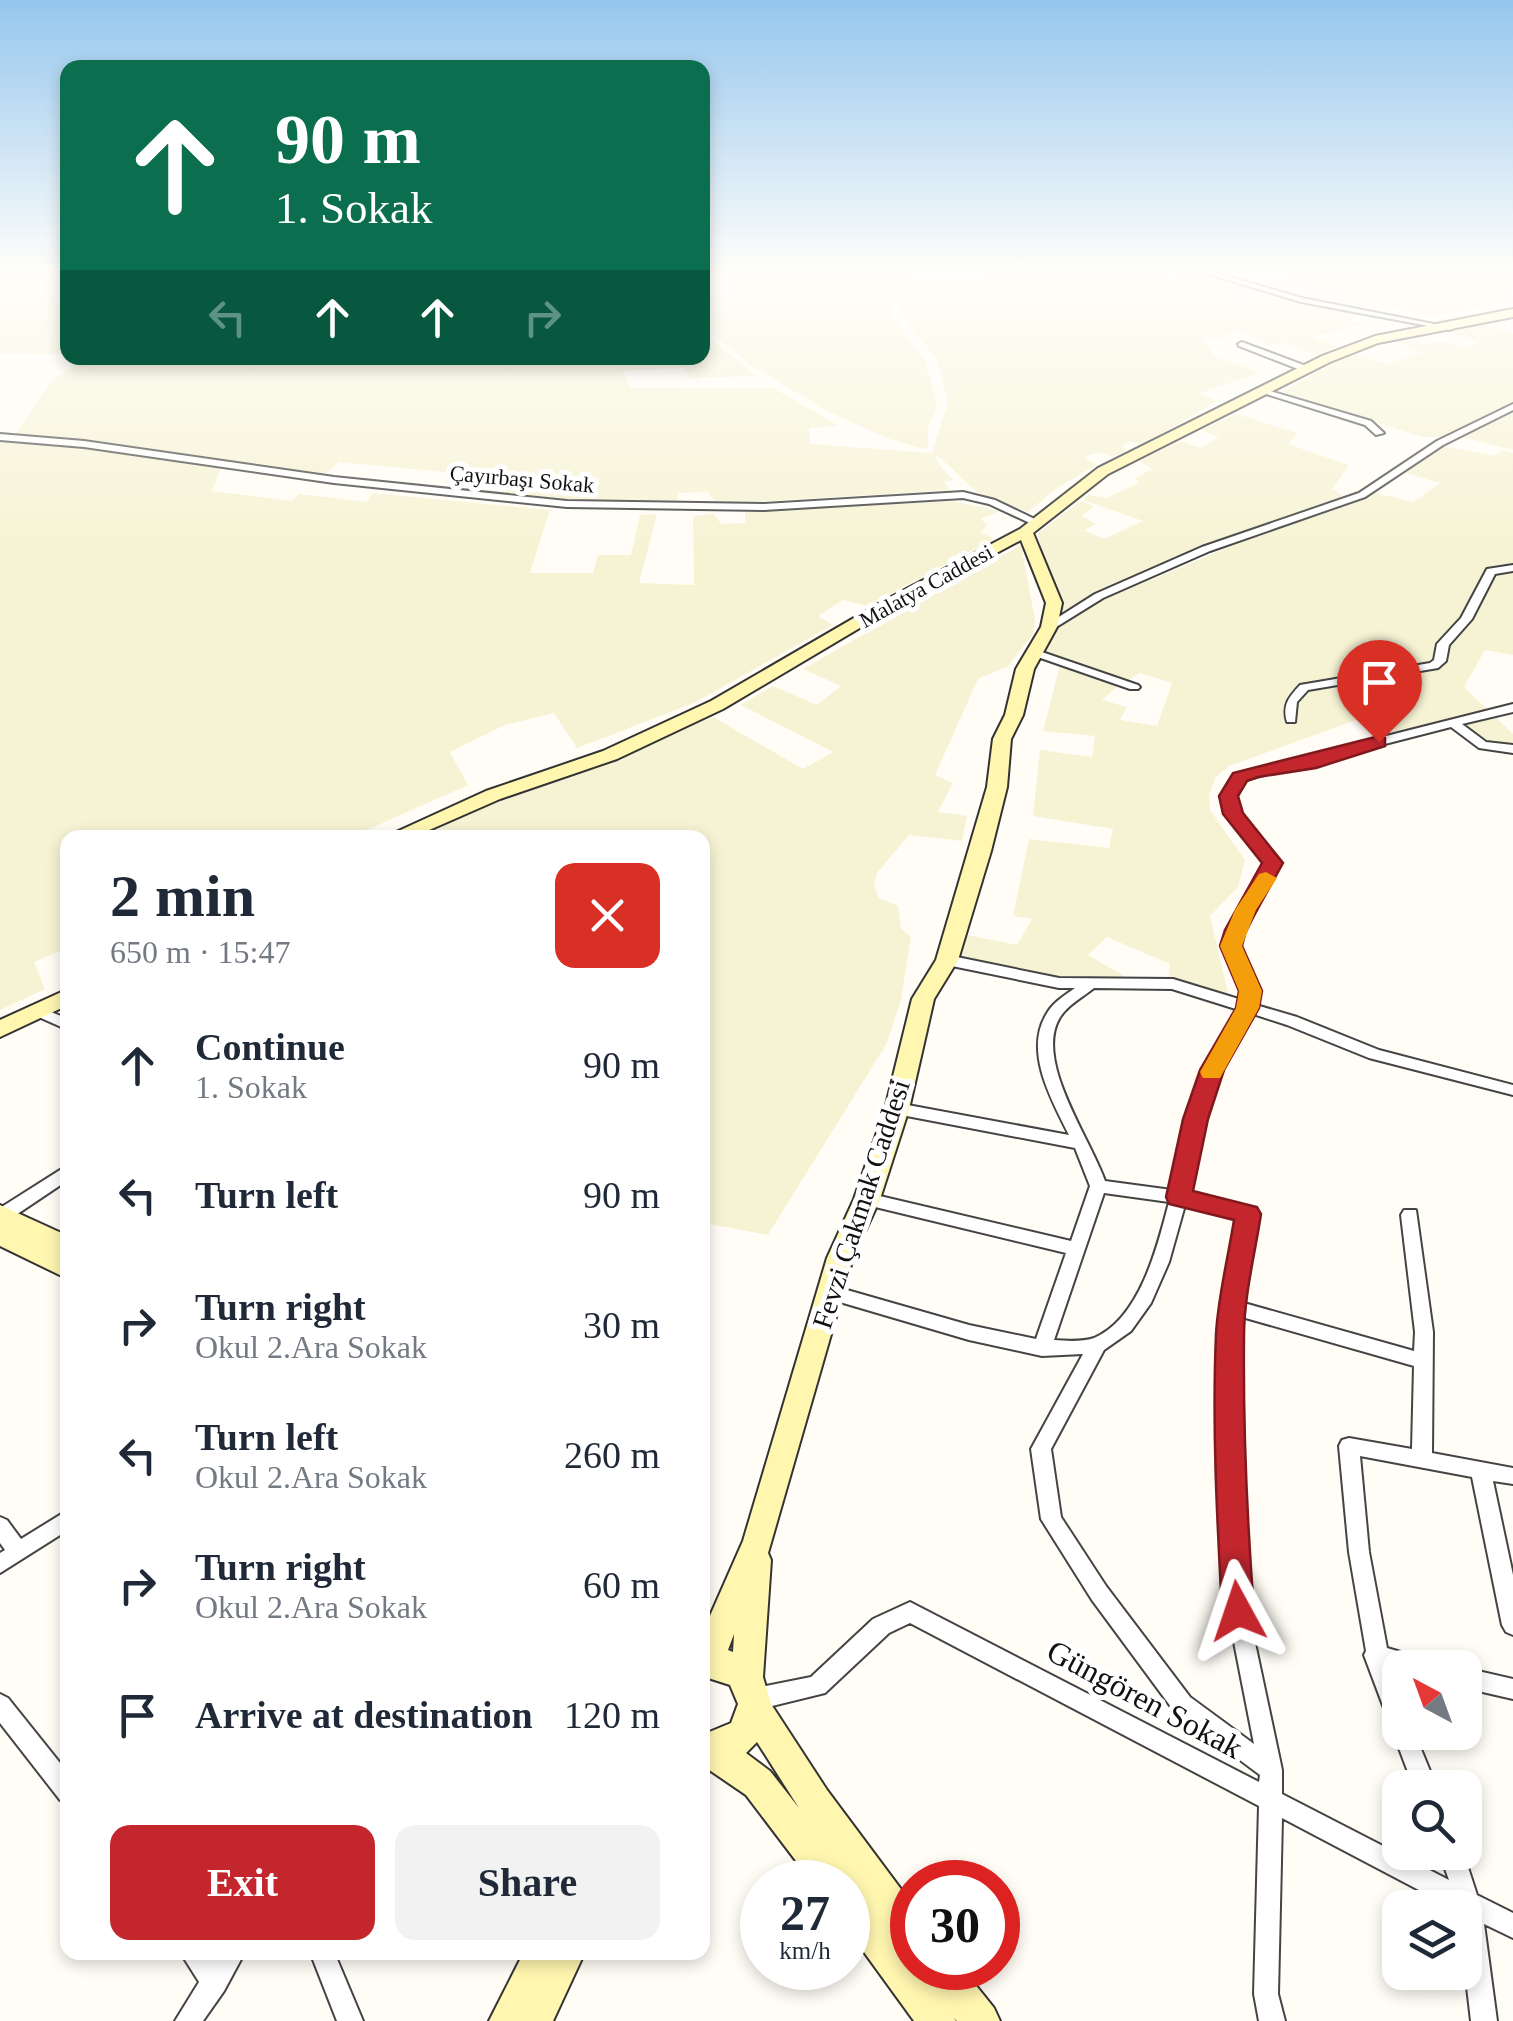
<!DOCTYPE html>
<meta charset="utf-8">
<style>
:root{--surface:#fff;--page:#f2f2f3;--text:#1f2937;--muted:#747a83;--accent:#c4262e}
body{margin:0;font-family:"Times New Roman",serif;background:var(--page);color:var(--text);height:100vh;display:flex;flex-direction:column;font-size:38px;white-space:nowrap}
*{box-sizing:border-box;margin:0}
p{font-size:32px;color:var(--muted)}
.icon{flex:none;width:55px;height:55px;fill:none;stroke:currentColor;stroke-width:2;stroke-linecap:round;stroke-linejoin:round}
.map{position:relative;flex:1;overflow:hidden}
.drawer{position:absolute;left:60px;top:830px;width:650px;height:1130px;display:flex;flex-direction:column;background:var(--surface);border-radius:20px;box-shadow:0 5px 15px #0003}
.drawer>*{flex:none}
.banner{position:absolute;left:60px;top:60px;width:650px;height:305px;border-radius:20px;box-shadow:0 5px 15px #0003;background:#0b6e4f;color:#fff;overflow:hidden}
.needle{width:65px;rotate:319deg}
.fabs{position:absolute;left:1382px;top:1650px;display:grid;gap:20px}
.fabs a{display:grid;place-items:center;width:100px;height:100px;border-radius:20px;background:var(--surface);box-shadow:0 5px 15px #0003;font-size:50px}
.speed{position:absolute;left:740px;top:1860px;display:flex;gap:20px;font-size:50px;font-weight:700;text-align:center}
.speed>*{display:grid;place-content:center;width:130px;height:130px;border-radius:50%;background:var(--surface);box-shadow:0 5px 15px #0003;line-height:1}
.speed small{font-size:25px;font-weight:400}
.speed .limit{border:15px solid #d22;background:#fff;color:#111}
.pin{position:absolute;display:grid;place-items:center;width:85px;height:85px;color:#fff;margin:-102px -42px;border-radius:50% 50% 50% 0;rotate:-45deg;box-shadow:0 0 10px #0007}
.pin .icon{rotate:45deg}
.me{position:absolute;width:110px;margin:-55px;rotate:355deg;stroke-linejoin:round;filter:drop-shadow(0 0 8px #0008)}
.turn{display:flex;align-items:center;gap:35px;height:210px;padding:0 50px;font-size:45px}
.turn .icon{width:130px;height:130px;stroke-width:2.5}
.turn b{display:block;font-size:70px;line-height:85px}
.lanes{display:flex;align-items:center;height:95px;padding:0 50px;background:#0003;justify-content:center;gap:50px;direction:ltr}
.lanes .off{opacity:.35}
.round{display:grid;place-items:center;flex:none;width:105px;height:105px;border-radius:20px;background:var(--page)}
.headline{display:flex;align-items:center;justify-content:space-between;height:170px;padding:0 50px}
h1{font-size:60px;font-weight:700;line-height:75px}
.button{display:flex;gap:20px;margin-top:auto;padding:20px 50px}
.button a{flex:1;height:115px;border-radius:20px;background:var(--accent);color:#fff;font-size:40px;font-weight:700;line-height:115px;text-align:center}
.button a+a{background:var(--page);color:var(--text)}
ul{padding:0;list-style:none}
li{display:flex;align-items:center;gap:30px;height:130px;padding:0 50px}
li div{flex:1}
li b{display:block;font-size:38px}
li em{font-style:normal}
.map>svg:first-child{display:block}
</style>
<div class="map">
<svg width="1513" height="2021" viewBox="0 0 1513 2021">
<rect width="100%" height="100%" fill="#fffdf5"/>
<g fill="#f6f3d4">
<path d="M0 269H67V355L0 353Z"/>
<path d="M710 269H916L890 313 924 359 930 379 937 406 928 427V447L923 449 887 438 833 414 752 366 703 326V300L747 292Z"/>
<path d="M1099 269H1171L1164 272 1169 275 1165 278 1176 280 1192 271 1249 286 1219 300 1232 306 1264 298 1276 303 1290 299 1357 313 1350 322 1363 325 1313 337 1337 347 1318 355 1282 342 1268 345 1240 331 1225 332 1227 337 1203 338 1213 355 1260 373 1199 393 1217 401 1142 445 1130 441 1121 447 1127 450 1113 457 1099 452 1084 457 1096 465 1057 488 1028 512 977 492 936 454 937 462 953 480 944 482 950 490 716 504 708 492 677 493 678 504 601 503 506 493 507 478 339 462 324 475 106 442 15 435 52 380 85 358H702L703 333 757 376 692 378 684 368 622 371 631 388H773L839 426 809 428 810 444 932 453 948 402 937 360 899 310 921 279 980 284 994 274 1097 273Z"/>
<path d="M1287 269H1506L1501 276 1513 278V287L1481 308 1429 316 1341 296 1348 288 1285 281 1299 274Z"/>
<path d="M1484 324 1513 334V450L1462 437H1422L1282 392 1351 353 1387 364 1424 353 1393 340 1409 338 1426 345 1442 341 1463 348 1478 343 1450 332Z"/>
<path d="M1236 414 1298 433 1288 444 1349 465 1332 489 1343 496 1209 543 1052 616 1038 533 1081 501 1094 506 1082 516 1096 524 1084 530 1104 539 1143 521 1083 500 1088 495 1107 498 1139 483 1135 478 1152 469 1140 461 1180 441 1201 448 1219 437 1201 430Z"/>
<path d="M0 442 96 449 221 468 212 491 291 501 299 494 367 502 372 493 550 510 530 573H593L598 555H631L640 515 657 514 639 583 694 585 693 516 714 514 721 524 745 523V512L952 501 999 511 981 519 987 525 981 532 994 539 867 606 843 600 818 616 833 625 694 703 577 748 554 713 505 725 450 752 468 785 351 837 68 838 67 948 34 962 45 989 0 1010Z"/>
<path d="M1438 445 1495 456 1502 450 1513 453V655L1485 650 1464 687 1513 734V743L1485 742 1453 720 1400 732 1367 716 1229 766 1215 778 1209 796 1210 810 1245 860 1238 887 1210 916 1229 997 1168 982 1170 964 1107 937 1088 955 1131 980 1091 984 951 957 958 933 1017 945 1032 919 1013 916 1029 839 1109 848 1113 829 1033 816 1040 750 1092 757 1095 736 1043 731 1060 665 1119 685 1102 700 1127 707 1120 720 1157 726 1172 683 1140 673 1126 682 1041 652 1050 634 1093 604 1292 521 1375 493 1413 502 1440 483 1406 473Z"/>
<path d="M1021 545 1035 620 1033 634 1007 667 978 679 935 775 953 783 938 812 967 816 962 841 909 835 877 873 874 886 879 898 898 906 901 928 911 937 901 999 887 1043 768 1235 709 1224 703 1228 702 838H407L713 717 803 769 833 752 741 705 773 686 817 705 841 686 803 669Z"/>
</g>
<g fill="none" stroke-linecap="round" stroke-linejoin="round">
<defs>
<g id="street">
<path d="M1192 269H1203L1302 298 1454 328 1450 330 1301 302Z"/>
<path d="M1242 342 1309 367 1310 369 1303 371 1239 346 1238 344Z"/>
<path d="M1263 389 1371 421 1384 433 1376 435 1365 425 1263 393Z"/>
<path d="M1513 404V410L1443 445 1365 497 1210 551 1103 598 1053 629H1045L1043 627 1095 594 1202 547 1359 493 1437 441Z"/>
<path d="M0 434 84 441 334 477 567 501 764 504 963 492 995 500 1043 523 1034 525 989 504 963 498 764 510 567 507 334 483 84 447 0 440Z"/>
<path d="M1513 565V571L1495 574 1472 619 1449 645 1446 661 1438 668 1308 690 1297 702 1295 722H1287C1282 705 1289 697 1300 685L1430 663 1434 660 1437 644 1461 618 1487 569Z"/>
<path d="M1036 650 1138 685 1140 687 1138 689H1130L1032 655 1030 653Z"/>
<path d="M1513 704V712L1462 724 1486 742 1513 745V753L1479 748 1451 727 1245 780 1234 796 1239 813 1279 863 1238 946 1256 984V1005L1297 1017 1379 1050 1513 1085V1095L1369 1058 1287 1025 1253 1014 1220 1070 1209 1100 1188 1193 1248 1208 1254 1210 1257 1214 1244 1303 1414 1351 1415 1332 1401 1215 1404 1210H1416L1433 1332 1432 1453 1513 1468V1484L1493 1481 1513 1575V1635L1506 1632 1502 1625 1472 1477 1360 1456 1369 1552 1387 1648 1432 1661 1435 1668H1400V1672L1393 1670 1400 1694V1732H1414L1437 1788H1414L1364 1655 1366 1651 1349 1552 1339 1446 1342 1440 1349 1438 1412 1449 1414 1366 1242 1317 1239 1334 1241 1392 1237 1437 1242 1471 1244 1591 1282 1770V1794L1449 1880 1439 1852H1463L1477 1895 1513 1913V1938L1484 1924 1497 2021H1471L1465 1970V1908H1453L1282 1818 1278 1994 1285 2021H1259L1254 1994 1259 1806 910 1623 889 1633 825 1693 756 1710 748 1706 745 1699 748 1692 756 1688 811 1677 873 1619 910 1602 1259 1782 1260 1775 1174 1711 1092 1600 1041 1519 1031 1449 1083 1354 1042 1356 969 1340 833 1300 827 1298 824 1293 827 1288 833 1286 969 1325 1036 1339 1066 1253 867 1205 861 1203 859 1199 861 1195 867 1193 1071 1241 1090 1186 1075 1148 891 1113 889 1109 891 1105 897 1103 1069 1135C1052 1101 1024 1052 1046 1015 1052 1003 1065 995 1075 988H1059L947 965 942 963 940 960 942 957 947 955 1059 978 1173 979 1242 1000 1241 984 1224 946 1265 863 1226 814 1222 796 1236 774ZM1094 988 1172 989 1239 1010 1204 1070 1193 1100 1172 1190 1105 1181C1090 1138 1035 1062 1059 1019 1066 1006 1083 997 1094 988ZM1104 1193 1169 1202C1158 1245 1140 1319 1094 1338 1082 1342 1067 1341 1054 1340ZM1185 1205 1239 1218 1221 1334 1223 1392 1217 1437 1222 1471 1224 1591 1254 1744 1190 1697 1106 1586 1061 1517 1051 1449 1104 1350 1131 1331 1151 1303 1169 1262Z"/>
<path d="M37 1006 68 1019V1030L32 1014 29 1011 32 1008Z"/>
<path d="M68 1165V1180L7 1221 0 1222V1208Z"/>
<path d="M68 1510V1530L0 1573V1553L5 1550 0 1543V1517L7 1520 21 1539Z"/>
<path d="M1465 1668 1513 1679V1699L1465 1688Z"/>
<path d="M0 1694 8 1698 68 1773V1803L60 1800 0 1723Z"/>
<path d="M180 1952H208L213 1960 218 1952H245L224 1991 203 2021H175L199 1982Z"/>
<path d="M310 1952H334L363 2021H337Z"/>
</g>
<g id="secondary">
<path d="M1513 309V317L1378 343 1330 362 1108 474 1033 533 1062 603 1057 627 1034 669 1023 715 1011 739 1007 787 991 851 958 960 934 999 909 1109 880 1199 853 1258 768 1553 771 1560 763 1677 771 1704 827 1790 912 1904V1951L907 1949 912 1957V1968H962L994 2008 1000 2021H957L954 2018 956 2021H914L848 1930V1882H812L746 1795 702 1765V1735L731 1723 738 1704 730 1685 702 1676V1634L743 1541 827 1258 854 1199 885 1109 912 999 936 960 987 787 993 739 1005 715 1016 669 1041 627 1046 603 1021 540 890 610 723 709 617 759 500 799 411 838H383L486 791 603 751 711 701 878 604 1020 529 1098 468 1322 356 1375 336ZM734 1634 733 1652 728 1650ZM757 1742 799 1808 770 1771 746 1753Z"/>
<path d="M68 989V1005L0 1037V1020Z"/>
<path d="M0 1205 68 1236V1279L0 1246Z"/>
<path d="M524 1952H585L553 2021H489Z"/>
</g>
</defs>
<use href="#street" stroke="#444" stroke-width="4"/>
<use href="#secondary" stroke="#333" stroke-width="4"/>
<use href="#street" fill="#fff" fill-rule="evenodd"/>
<use href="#secondary" fill="#fff6b0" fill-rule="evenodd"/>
</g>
<linearGradient id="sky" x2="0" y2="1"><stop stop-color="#95c6ee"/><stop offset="0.49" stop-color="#fffefa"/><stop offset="1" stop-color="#fffefa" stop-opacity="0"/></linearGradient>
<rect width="1513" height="552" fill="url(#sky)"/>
<path fill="#c4262e" stroke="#7f191e" stroke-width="2.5" d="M1379 736 1385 738V746L1316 768 1258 777 1247 781 1238 796 1243 813 1283 863 1246 930 1242 946 1262 991 1259 1008 1224 1070 1208 1119 1193 1191 1257 1207 1261 1214C1255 1254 1244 1296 1244 1336 1243 1428 1247 1519 1254 1611L1249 1621 1238 1626 1226 1621 1222 1611C1217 1518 1212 1427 1216 1334 1218 1297 1228 1258 1234 1220L1169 1204 1166 1197 1183 1119 1200 1070 1236 1008 1239 991 1220 946 1225 930 1262 863 1223 814 1219 796 1233 773Z"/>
<path fill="#f59e0b" d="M1266 872 1277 878 1256 910 1242 946 1262 991 1259 1008 1220 1078H1203L1200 1072 1236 1008 1239 991 1220 946 1235 910 1259 874Z"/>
<g text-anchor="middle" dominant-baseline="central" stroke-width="10" stroke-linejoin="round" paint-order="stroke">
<g font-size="22" fill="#111" stroke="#fff">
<text transform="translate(522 479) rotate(5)">Çayırbaşı Sokak</text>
<text transform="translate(926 586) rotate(-29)">Malatya Caddesi</text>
</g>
<g font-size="28" fill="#111" stroke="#fff">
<text transform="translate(861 1204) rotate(-72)">Fevzi Çakmak Caddesi</text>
</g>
<g font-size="32" fill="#111" stroke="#fff">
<text transform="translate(1145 1699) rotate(28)">Güngören Sokak</text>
</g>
</g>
</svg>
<div class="fabs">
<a><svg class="needle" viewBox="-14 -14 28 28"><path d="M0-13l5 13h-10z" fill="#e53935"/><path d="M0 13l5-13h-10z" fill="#747a83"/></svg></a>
<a><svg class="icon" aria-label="search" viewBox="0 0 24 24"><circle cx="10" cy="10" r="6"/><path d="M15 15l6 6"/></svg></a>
<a><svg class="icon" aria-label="layers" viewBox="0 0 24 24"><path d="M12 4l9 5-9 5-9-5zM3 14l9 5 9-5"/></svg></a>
</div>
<div class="speed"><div>27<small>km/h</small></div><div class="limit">30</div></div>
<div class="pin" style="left:1379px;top:742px;background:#d93025"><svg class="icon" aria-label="arrive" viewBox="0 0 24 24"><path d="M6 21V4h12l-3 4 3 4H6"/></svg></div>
<svg class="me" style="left:1238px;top:1611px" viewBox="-20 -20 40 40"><path d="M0-17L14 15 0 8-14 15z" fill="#c4262e" stroke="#fff" stroke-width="4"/></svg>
<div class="banner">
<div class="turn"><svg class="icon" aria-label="ahead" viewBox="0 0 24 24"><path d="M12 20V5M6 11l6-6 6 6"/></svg><div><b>90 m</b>1. Sokak</div></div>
<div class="lanes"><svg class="icon off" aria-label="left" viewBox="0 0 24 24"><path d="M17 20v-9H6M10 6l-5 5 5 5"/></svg><svg class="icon" aria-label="ahead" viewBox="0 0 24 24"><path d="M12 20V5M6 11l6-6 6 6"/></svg><svg class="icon" aria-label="ahead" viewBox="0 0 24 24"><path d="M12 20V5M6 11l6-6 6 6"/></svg><svg class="icon off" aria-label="right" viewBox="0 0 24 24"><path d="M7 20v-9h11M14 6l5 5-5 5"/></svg></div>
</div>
<section class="drawer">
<div class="headline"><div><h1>2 min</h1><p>650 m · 15:47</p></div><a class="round" style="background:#d93025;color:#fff"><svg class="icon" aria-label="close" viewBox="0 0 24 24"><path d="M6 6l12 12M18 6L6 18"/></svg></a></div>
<ul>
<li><svg class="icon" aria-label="ahead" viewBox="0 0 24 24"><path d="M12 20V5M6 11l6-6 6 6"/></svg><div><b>Continue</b><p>1. Sokak</p></div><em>90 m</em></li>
<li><svg class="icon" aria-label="left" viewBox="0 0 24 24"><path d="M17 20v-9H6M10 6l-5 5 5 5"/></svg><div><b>Turn left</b></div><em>90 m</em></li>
<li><svg class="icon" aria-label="right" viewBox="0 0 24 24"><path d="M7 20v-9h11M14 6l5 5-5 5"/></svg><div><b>Turn right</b><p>Okul 2.Ara Sokak</p></div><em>30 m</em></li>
<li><svg class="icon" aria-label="left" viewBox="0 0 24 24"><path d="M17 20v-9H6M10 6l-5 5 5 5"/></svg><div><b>Turn left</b><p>Okul 2.Ara Sokak</p></div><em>260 m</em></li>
<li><svg class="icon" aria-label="right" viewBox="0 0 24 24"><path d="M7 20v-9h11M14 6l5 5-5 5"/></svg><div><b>Turn right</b><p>Okul 2.Ara Sokak</p></div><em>60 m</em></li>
<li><svg class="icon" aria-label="arrive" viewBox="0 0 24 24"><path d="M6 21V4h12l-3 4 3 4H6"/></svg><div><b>Arrive at destination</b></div><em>120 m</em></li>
</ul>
<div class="button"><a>Exit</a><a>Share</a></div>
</section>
</div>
